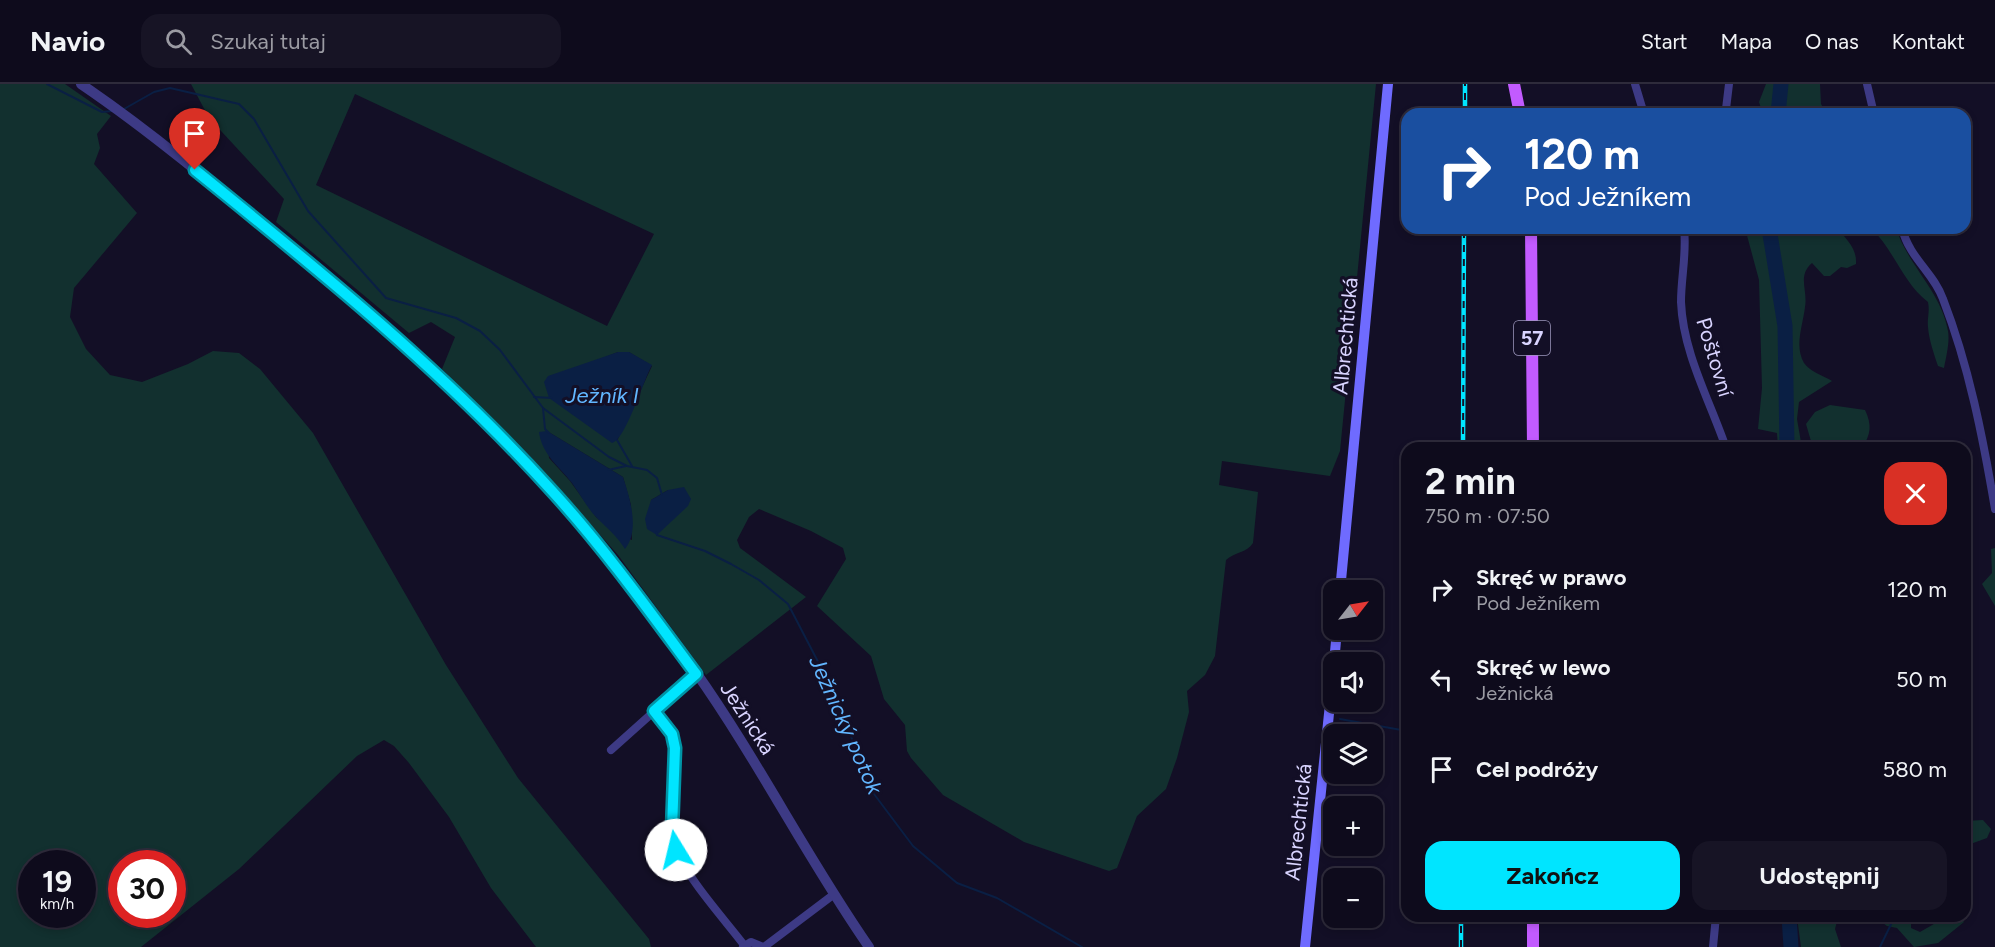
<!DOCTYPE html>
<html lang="pl">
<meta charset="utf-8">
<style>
:root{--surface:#0e0b1c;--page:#171425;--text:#f1f3f6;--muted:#9b9ba3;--line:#2e2b3b;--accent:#00e5ff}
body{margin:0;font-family:Figtree,sans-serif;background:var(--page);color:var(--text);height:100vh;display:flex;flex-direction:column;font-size:22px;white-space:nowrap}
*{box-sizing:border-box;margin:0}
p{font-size:20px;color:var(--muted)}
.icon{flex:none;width:33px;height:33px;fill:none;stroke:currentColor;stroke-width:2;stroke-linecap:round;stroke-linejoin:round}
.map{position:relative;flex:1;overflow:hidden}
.details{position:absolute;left:1401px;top:358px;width:570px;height:480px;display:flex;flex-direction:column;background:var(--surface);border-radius:18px;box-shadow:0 3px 9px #0003,0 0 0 2px var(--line)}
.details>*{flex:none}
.top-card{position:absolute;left:1401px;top:24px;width:570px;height:126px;border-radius:18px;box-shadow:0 3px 9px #0003,0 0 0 2px var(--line);background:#1a4fa0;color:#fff;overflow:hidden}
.needle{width:39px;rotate:59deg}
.buttons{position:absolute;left:1323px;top:496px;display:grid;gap:12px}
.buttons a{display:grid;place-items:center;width:60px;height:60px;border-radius:12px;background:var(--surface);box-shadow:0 3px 9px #0003,0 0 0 2px var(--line);font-size:30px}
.speed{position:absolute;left:18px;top:766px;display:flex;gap:12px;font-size:30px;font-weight:700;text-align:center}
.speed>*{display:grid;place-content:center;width:78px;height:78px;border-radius:50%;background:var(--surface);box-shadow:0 3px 9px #0003,0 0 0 2px var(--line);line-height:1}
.speed small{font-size:15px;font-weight:400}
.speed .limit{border:9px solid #d22;background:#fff;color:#111}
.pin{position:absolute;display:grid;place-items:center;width:51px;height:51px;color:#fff;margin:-62px -26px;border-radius:50% 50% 50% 0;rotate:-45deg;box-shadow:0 0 6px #0007}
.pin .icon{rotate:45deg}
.me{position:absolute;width:66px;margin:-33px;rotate:351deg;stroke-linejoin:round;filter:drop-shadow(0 0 4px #0008)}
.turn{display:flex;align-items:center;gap:21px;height:126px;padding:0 24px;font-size:27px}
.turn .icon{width:78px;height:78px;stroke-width:2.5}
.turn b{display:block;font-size:42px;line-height:51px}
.round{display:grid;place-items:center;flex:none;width:63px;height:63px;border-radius:18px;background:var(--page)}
.overview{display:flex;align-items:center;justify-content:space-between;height:102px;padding:0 24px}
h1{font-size:36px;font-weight:700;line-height:45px}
.cta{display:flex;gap:12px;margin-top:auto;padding:12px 24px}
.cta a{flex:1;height:69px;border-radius:18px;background:var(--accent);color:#111;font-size:24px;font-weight:700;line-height:69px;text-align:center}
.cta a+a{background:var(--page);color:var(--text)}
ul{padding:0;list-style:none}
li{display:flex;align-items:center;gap:18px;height:90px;padding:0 24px}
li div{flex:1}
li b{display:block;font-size:22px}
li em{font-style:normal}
header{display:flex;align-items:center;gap:36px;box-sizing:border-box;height:84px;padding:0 30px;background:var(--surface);border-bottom:2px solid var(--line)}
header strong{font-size:28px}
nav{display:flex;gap:33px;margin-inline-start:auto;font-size:21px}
.search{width:420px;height:54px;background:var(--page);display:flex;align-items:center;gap:15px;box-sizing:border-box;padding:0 21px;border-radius:18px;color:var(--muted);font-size:22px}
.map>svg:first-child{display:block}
</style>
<header>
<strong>Navio</strong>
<div class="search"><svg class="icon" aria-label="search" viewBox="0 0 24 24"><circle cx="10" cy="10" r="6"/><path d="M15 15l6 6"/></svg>Szukaj tutaj</div>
<nav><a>Start</a><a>Mapa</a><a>O nas</a><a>Kontakt</a></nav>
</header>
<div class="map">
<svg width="1995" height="863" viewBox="0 0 1995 863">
<rect width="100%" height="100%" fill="#130f26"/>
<g fill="#12302f" fill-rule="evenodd">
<path d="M0 0H65L111 32 97 50 100 64 94 80 137 129 74 204 70 233 86 265 110 291 142 298 188 280 213 267 239 269 260 285 313 349 446 581 518 694 649 855 651 863H536L491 804 449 733 409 679 394 662 384 656 357 672 239 785 141 863H0ZM32 780H82V831H32ZM122 780H172V831H122Z"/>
<path d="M191 0H1376L1340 367 1330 392 1222 377 1219 401 1258 408 1253 459C1247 469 1234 468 1226 476L1215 572 1205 591 1187 607 1189 628 1177 674 1166 705 1137 732 1117 784 1109 787 1024 758 943 711 911 674 907 667 905 641 884 615 871 572 817 522 846 475 843 464 811 447 759 425 749 433 737 456 740 464 806 513 706 591 618 471 529 371 442 285 455 253 431 238 409 249 276 138 284 115 209 34ZM355 10 654 150 607 242 316 101ZM618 268H629L652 282 617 357 587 280ZM547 347 623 393 631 421 632 456 615 449 596 433 570 397 549 374ZM668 406 691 415 651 416Z"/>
<path d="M1766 0H1820L1821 20 1827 30H1763L1759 18Z"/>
<path d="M1745 144H1838C1846 156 1857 163 1856 180L1847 184 1841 183 1830 192H1824L1812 179C1797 192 1808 206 1805 223 1803 241 1794 262 1804 279 1809 287 1824 292 1832 297L1799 318 1797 335 1802 364H1778L1777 349 1758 345 1762 304 1759 196Z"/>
<path d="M1871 144H1896C1908 182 1941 207 1948 247 1950 258 1946 273 1944 284L1938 282C1934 270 1929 256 1928 243 1927 234 1930 228 1928 218 1903 199 1894 166 1871 144Z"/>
<path d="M1830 321 1865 326C1872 341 1871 350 1862 364H1813L1806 340 1815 328Z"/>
<path d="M1995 464V522L1982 500 1992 489 1991 465Z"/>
<path d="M1983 736 1991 745 1987 754 1965 762V737Z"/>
<path d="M1797 833H1838L1835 845 1841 863H1801Z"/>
<path d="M1875 833H1911V844L1920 848 1946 833H1960L1964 838 1938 859 1914 863 1897 844 1887 842Z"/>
</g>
<g fill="#0a1f44">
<path d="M618 268H629L652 281C643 297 626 355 612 359L549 314 544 298 548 292Z"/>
<path d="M547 347 623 393C630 414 640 447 625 465 617 452 608 445 597 434 587 424 580 410 572 399 559 382 542 371 539 348Z"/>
<path d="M684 403 691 415 688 422 657 451 647 445 645 435 651 416 668 406Z"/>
</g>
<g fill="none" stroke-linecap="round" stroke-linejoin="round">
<g stroke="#0a1f44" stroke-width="2">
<path d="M47 0 102 28 112 27"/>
<path d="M124 25 154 8 170 4 239 20 254 35 308 127 386 214 456 234 480 247 500 266 543 324 609 373 627 382 647 386 657 394 662 411"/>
<path d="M534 313 552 314"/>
<path d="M543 324 545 345 549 349"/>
<path d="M617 356 632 382"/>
<path d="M608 386 626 382"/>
<path d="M656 448 657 451 705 467 731 480 759 496 788 520 840 620 868 702 913 762 957 799 997 814 1082 863"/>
<path d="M1340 635 1407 647"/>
<path d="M1880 863 1895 832"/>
</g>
<g stroke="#0a1f44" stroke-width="15">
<path d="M1778 30 1781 0"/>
<path d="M1769 144 1785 242 1787 364"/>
<path d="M1789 832 1791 863"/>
</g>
<g stroke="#3d3a85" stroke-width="8">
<path d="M1635 0 1644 30"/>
<path d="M1867 0 1874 30"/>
<path d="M1723 30 1726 25 1729 0"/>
<path d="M1684 144C1687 169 1681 193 1681 218 1683 269 1710 317 1726 364"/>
<path d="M1902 144C1909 174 1934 189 1943 215 1969 282 1983 354 1995 425"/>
<path d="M654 627C660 634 667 641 671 649 683 672 668 732 676 763 683 790 726 837 744 861"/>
<path d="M611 666 697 589"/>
<path d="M743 863 751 858 763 863"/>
<path d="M764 863 833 811"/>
<path d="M1713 863 1716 832"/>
</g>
<path stroke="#3d3a85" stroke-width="10" d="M81 0C156 51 225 110 295 169 361 225 428 281 490 342 566 416 633 501 695 587 758 676 807 774 869 863"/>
<g stroke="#6f6bff" stroke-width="10">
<path d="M1340 507 1388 0"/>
<path d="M1334 579 1337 546"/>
<path d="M1305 863 1334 581"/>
</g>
<g stroke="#c25bff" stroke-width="12">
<path d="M1514 0 1520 30"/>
<path d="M1531 144 1533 364"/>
<path d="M1533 832V863"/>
</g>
<defs>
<g id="rail">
<path d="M1465 30V0"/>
<path d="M1463 364 1464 144"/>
<path d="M1461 863V832"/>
</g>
</defs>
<use href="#rail" stroke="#00e5ff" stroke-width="4.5"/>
<use href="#rail" stroke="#130f26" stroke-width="2" stroke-dasharray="7" stroke-linecap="butt"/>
</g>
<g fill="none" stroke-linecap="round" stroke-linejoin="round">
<defs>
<path id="route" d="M195 86C319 186 446 289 553 408 605 465 650 528 696 590L654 627 672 650 675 664 672 745 676 766"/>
</defs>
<use href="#route" stroke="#0095a6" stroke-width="15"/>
<use href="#route" stroke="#00e5ff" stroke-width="10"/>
</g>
<g text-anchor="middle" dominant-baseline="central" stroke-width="6" stroke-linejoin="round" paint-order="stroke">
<rect fill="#130f26" stroke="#9e99be" stroke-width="1.5" x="1514" y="237" width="36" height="34" rx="4.5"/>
<g font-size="20" font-weight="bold" fill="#d9d4ff">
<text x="1532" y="254">57</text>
</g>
<g font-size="21" fill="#d9d4ff" stroke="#130f26">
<text transform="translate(1345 252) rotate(-85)">Albrechtická</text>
<text transform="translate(1715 273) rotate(73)">Poštovní</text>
<text transform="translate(748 634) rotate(57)">Ježnická</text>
<text transform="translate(1298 738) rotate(-84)">Albrechtická</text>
</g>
<g font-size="22" font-style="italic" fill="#62b6ff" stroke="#130f26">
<text x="602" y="311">Ježník I</text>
<text transform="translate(846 641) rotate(66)">Ježnický potok</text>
</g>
</g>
</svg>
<div class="buttons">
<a><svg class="needle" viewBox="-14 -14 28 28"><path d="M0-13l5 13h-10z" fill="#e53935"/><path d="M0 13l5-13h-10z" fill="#9b9ba3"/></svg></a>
<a><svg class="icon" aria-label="sound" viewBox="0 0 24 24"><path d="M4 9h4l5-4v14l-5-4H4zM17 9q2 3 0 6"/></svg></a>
<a><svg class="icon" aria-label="layers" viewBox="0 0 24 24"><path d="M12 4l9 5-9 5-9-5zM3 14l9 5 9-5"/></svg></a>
<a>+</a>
<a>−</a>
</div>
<div class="speed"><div>19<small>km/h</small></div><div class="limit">30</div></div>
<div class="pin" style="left:195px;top:86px;background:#d93025"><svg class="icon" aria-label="arrive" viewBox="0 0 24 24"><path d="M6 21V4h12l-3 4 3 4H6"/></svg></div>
<svg class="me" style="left:676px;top:766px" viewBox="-20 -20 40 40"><circle r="19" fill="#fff"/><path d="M0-13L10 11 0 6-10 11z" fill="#00e5ff"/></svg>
<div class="top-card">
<div class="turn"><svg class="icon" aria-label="right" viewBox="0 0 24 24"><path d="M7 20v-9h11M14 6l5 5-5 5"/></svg><div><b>120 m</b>Pod Ježníkem</div></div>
</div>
<section class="details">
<div class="overview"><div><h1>2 min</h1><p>750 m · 07:50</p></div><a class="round" style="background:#d93025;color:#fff"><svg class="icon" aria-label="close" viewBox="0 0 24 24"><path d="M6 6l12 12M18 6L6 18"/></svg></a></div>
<ul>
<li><svg class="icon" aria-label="right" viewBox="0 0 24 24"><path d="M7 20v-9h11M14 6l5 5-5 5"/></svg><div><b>Skręć w prawo</b><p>Pod Ježníkem</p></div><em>120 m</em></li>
<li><svg class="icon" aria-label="left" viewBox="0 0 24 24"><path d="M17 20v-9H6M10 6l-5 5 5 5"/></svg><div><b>Skręć w lewo</b><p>Ježnická</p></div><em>50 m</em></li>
<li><svg class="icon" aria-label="arrive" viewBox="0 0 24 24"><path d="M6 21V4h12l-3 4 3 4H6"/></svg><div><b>Cel podróży</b></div><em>580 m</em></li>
</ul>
<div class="cta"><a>Zakończ</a><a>Udostępnij</a></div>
</section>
</div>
